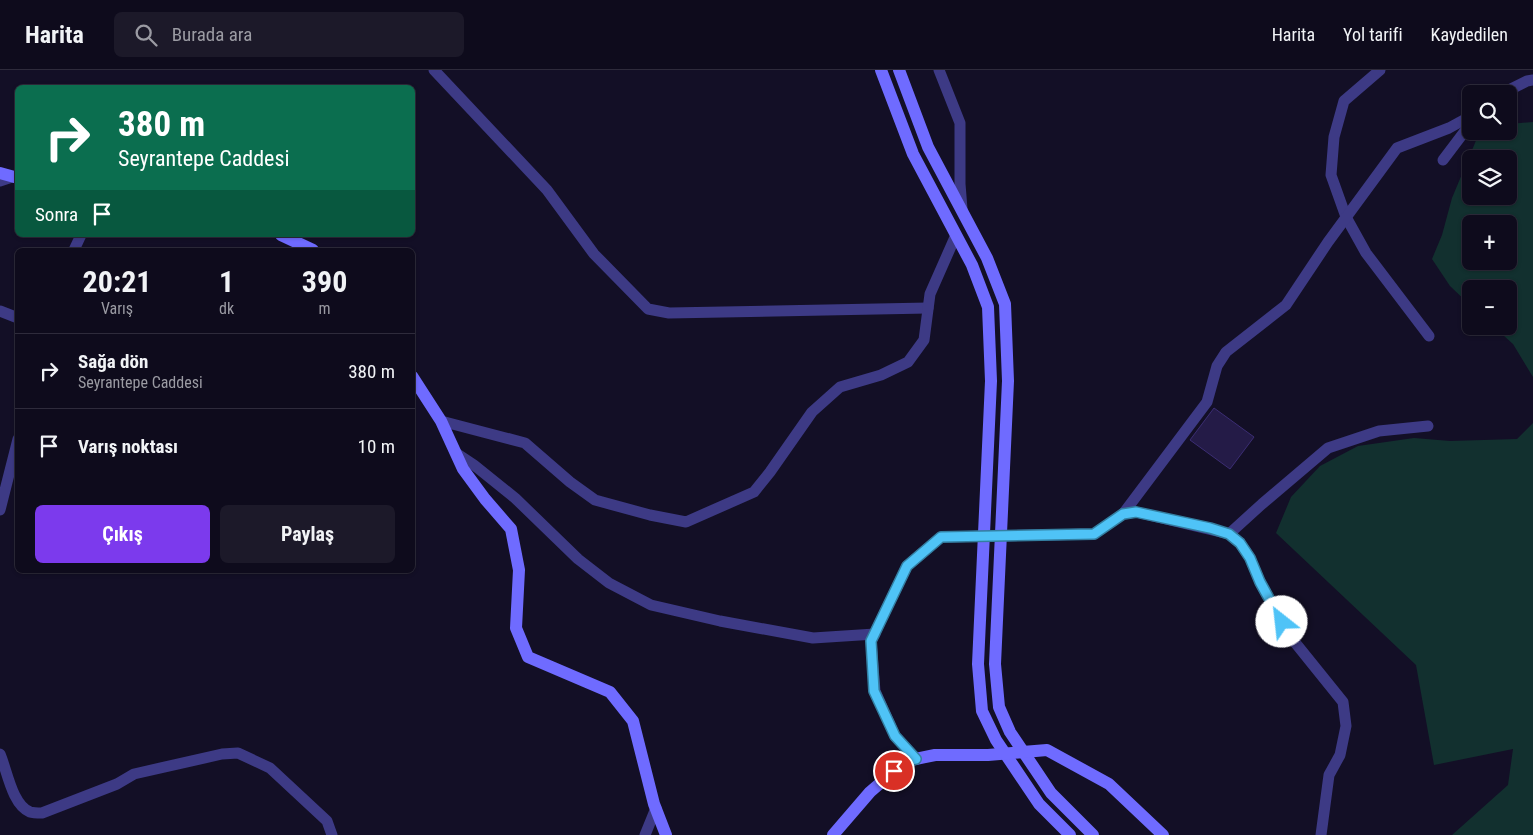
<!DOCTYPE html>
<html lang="tr">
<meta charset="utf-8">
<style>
:root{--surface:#0e0b1c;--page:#1c1929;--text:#f1f3f6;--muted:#9b9ba3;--line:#2e2b3b;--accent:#7c3aed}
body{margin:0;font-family:"Roboto Condensed",sans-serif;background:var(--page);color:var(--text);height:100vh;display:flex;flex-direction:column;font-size:19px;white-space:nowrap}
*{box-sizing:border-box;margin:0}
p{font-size:16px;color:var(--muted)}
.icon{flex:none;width:28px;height:28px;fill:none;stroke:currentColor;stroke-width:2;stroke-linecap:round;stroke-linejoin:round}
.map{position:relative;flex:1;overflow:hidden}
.side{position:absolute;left:15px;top:178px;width:400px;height:325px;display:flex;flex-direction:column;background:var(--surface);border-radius:8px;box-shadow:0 1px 4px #0004,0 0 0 1px var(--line)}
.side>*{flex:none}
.top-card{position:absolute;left:15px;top:15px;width:400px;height:152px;border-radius:8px;box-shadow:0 1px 4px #0004,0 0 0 1px var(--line);background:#0b6e4f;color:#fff;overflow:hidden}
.tools{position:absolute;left:1462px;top:15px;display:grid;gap:10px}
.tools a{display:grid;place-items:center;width:55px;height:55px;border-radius:8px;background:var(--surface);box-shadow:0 1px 4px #0004,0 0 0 1px var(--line);font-size:25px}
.pin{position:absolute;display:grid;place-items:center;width:42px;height:42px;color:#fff;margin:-21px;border:2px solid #fff;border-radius:50%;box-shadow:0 1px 5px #0007}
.me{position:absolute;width:55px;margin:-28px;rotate:331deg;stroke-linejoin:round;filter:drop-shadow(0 0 4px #0008)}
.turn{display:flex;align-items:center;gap:18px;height:105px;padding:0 20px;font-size:22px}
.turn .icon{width:65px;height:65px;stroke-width:2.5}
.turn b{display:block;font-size:35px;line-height:42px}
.then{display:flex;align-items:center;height:48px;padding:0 20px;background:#0003;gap:10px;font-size:19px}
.eta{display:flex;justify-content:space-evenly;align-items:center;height:85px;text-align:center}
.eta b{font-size:30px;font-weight:700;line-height:35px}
.primary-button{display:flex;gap:10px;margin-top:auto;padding:10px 20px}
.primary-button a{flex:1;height:58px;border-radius:8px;background:var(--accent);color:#fff;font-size:20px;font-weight:700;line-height:58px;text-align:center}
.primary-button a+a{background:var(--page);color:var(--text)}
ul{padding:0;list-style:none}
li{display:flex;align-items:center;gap:15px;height:75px;padding:0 20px;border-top:1px solid var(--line)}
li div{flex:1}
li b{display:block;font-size:19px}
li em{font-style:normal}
header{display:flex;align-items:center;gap:30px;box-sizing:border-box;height:70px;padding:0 25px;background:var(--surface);border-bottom:1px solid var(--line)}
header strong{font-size:24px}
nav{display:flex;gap:28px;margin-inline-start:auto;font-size:18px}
.search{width:350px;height:45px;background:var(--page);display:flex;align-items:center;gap:12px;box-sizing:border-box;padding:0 18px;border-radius:8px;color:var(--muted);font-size:19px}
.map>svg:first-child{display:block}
</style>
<header>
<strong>Harita</strong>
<div class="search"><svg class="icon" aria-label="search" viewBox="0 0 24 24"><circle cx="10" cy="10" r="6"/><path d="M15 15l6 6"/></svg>Burada ara</div>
<nav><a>Harita</a><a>Yol tarifi</a><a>Kaydedilen</a></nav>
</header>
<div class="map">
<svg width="1533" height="765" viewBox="0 0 1533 765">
<rect width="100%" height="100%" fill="#130f26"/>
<g fill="#12302f" fill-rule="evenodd">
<path d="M1533 52V307L1513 274 1493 256H1509V219H1471V236L1450 216 1432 189 1442 165 1452 128 1480 61H1509V54ZM1471 89H1509V126H1471ZM1471 154H1509V191H1471Z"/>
<path d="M1533 353V765H1428H1452L1508 715 1513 679 1434 695 1416 595 1276 463 1291 427 1320 396 1358 376 1414 368 1450 371 1517 369Z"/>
</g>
<path fill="#241b47" stroke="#3b2d73" d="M1214 338 1254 367 1230 399 1190 370Z"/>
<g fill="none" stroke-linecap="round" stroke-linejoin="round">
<g stroke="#3d3a85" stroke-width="11">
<path d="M434 0 547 120 594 184 648 239 669 243 928 238"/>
<path d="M939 0 960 53V114L962 139"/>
<path d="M1380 0 1344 31 1334 67 1331 105 1346 147 1366 183 1429 266"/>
<path d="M1501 24 1527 11 1533 10"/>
<path d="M1443 90 1471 53"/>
<path d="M0 111 12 107"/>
<path d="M74 180 81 165"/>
<path d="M0 241 18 248"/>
<path d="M441 351 525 373 570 412 595 430 650 445 686 452 754 422 770 402 812 342 840 317 881 305 908 292 924 270 930 224 956 165"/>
<path d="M456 383 474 395 515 428 578 489 609 513 651 535 720 551 813 568 875 564"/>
<path d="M0 440 18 369"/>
<path d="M1123 444 1207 332 1217 296 1226 282 1286 235 1328 172 1397 78 1449 58 1471 46"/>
<path d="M1229 464 1262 434 1328 378 1379 361 1428 356"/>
<path d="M0 684C7 700 12 735 30 742 33 743 38 743 42 743L117 714 134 704 222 684 238 683 270 698 327 751 332 765"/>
<path d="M916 689 895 666 875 621 871 571 907 496 941 467 1094 464 1123 444 1136 442 1229 464 1240 473 1250 488 1260 512 1289 565 1343 632 1346 656 1340 685 1329 705 1321 765"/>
<path d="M645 765 656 738"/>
</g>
<g stroke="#6f6bff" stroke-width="12">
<path d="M881 0 913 84 972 195 988 237 991 311 978 594 982 641 996 670 1039 734 1070 765"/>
<path d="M899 0 928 77 987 188 1005 234 1008 311 995 594 999 637 1010 662 1051 723 1093 765"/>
<path d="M0 103 18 108"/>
<path d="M281 165 313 180"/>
<path d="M412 306 441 351 463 399 485 429 511 459 519 500 516 558 528 587 610 622 633 651 654 734 666 765"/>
<path d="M833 765 870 722 906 691 935 685H988L1047 680 1109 714 1163 765"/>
</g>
</g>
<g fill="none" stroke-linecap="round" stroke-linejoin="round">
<defs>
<path id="route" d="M894 701 906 691 916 689 895 666 874 621 871 571 907 496 941 467 1094 464 1123 444 1136 442 1210 458 1229 464 1240 473 1250 488 1260 512 1282 552"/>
</defs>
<use href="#route" stroke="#337fa1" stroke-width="12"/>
<use href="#route" stroke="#4fc3f7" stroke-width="9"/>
</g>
</svg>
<div class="tools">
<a><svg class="icon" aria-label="search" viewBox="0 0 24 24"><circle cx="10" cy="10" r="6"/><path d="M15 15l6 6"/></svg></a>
<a><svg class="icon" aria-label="layers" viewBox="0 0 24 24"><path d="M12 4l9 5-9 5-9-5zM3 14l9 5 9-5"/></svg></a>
<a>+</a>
<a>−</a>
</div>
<div class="pin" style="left:894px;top:701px;background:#d93025"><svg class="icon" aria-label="arrive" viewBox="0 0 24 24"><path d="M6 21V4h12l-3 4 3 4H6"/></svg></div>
<svg class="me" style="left:1282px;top:552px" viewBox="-20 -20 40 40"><circle r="19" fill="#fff"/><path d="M0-13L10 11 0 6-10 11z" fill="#4fc3f7"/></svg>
<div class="top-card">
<div class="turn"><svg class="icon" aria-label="right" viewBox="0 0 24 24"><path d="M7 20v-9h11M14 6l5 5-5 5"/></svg><div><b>380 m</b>Seyrantepe Caddesi</div></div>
<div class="then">Sonra<svg class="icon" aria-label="arrive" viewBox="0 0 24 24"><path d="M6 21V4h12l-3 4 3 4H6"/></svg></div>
</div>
<section class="side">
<div class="eta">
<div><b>20:21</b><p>Varış</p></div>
<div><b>1</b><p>dk</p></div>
<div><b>390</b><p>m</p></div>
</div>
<ul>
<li><svg class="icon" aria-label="right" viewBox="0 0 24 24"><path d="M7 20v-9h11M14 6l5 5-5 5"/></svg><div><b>Sağa dön</b><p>Seyrantepe Caddesi</p></div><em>380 m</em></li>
<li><svg class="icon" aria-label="arrive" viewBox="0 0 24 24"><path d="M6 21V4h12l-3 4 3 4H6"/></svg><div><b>Varış noktası</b></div><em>10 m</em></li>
</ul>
<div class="primary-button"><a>Çıkış</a><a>Paylaş</a></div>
</section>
</div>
